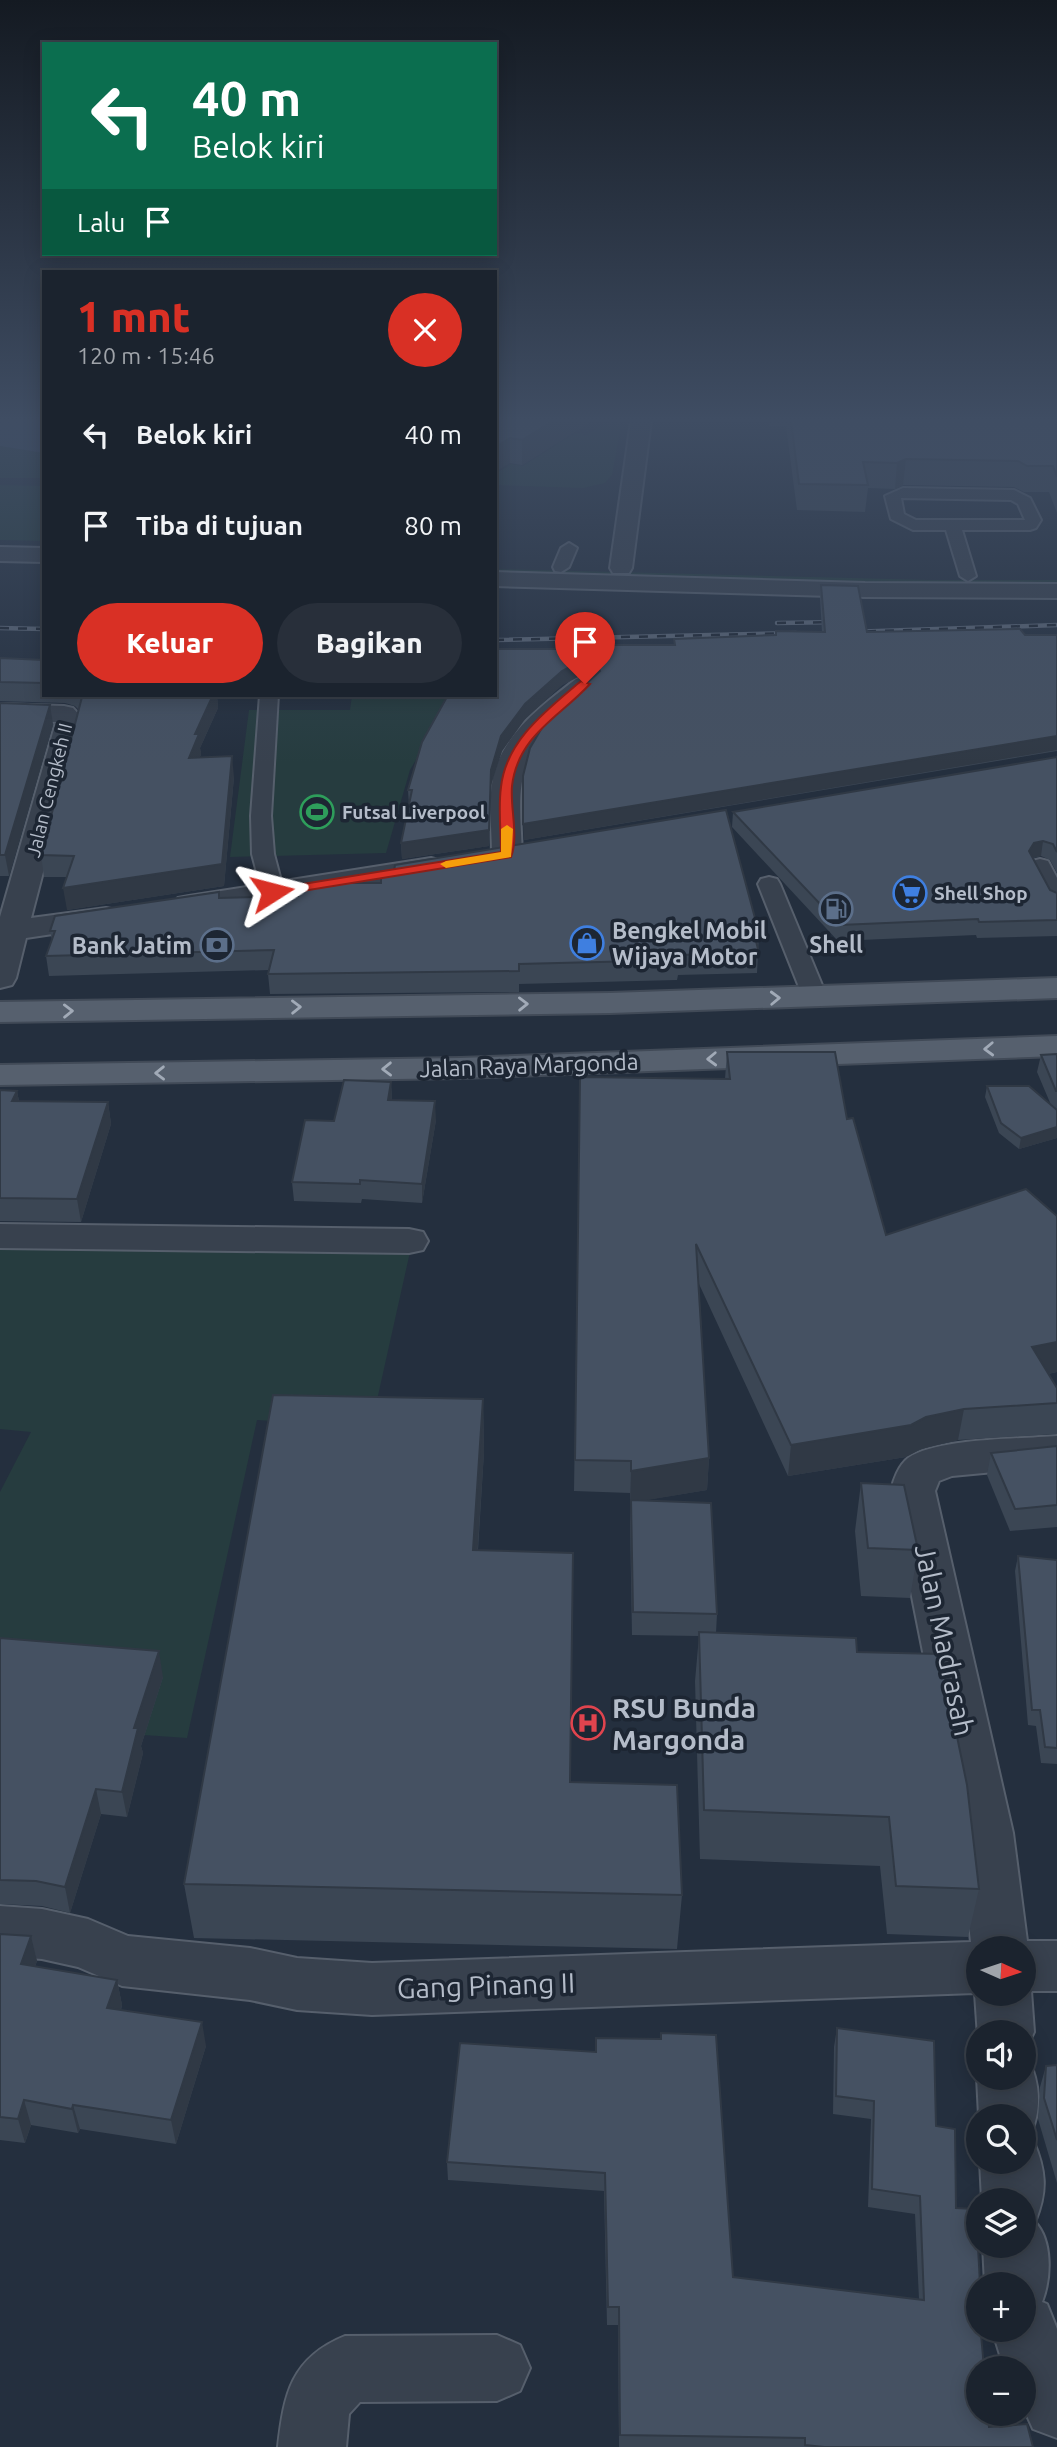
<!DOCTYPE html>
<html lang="id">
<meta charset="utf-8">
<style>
:root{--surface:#1b232e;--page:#282f3a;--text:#f1f3f6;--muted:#a0a4aa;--line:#39404a;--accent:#d93025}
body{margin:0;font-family:Ubuntu,sans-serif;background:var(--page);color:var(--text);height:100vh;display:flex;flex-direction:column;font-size:26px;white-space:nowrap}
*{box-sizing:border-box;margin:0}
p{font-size:23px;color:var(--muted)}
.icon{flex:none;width:38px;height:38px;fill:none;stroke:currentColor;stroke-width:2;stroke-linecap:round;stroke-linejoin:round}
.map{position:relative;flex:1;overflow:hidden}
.drawer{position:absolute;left:42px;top:270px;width:455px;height:427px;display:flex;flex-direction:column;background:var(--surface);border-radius:0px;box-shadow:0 4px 18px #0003,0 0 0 2px var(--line)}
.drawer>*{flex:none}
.hud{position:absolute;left:42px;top:42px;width:455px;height:214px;border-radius:0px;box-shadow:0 4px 18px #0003,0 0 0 2px var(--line);background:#0b6e4f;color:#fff;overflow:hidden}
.needle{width:46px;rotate:93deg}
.tools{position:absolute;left:966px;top:1936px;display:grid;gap:14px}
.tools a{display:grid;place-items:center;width:70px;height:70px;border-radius:50%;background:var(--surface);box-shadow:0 4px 18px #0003,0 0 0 2px var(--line);font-size:35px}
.pin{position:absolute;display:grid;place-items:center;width:60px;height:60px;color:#fff;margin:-72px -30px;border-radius:50% 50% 50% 0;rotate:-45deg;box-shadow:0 0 7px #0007}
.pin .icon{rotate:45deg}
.me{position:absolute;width:77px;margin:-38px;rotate:81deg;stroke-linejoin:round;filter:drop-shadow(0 0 5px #0008)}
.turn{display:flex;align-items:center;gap:24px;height:147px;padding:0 35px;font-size:32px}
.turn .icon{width:91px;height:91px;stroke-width:2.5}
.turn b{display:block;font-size:49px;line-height:60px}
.then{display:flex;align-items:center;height:66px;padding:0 35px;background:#0003;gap:14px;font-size:26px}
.round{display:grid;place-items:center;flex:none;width:74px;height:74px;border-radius:37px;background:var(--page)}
.head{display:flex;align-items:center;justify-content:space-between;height:119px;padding:0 35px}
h1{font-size:42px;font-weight:800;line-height:52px;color:var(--accent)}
.primary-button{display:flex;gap:14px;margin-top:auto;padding:14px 35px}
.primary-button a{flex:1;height:80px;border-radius:42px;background:var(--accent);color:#fff;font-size:28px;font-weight:800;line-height:80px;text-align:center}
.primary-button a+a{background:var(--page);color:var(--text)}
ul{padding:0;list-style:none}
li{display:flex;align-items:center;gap:21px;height:91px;padding:0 35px}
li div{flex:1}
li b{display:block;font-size:26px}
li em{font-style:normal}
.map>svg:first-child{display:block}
</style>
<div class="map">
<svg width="1057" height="2447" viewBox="0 0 1057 2447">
<rect width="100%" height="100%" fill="#242f3e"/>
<g fill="#263c3f">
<path d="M609 421H622L612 475 605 483 583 488 495 485V474L511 464 523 466 575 433 587 435Z"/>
<path d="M0 446 44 453V478H0Z"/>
<path d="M0 485 44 486V541L0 540Z"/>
<path d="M495 569 931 580H1057V586L495 576Z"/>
<path d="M352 695H454L410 770 386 853 230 857 249 710H350Z"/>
<path d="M414 1234 371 1427 257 1420 187 1738 0 1725V1492L31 1432 0 1429V1243Z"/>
</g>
<path fill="#394c67" d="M0 421H44V453L0 446Z"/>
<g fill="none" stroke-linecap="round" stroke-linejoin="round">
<defs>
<g id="lane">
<path d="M903 488 1014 490 1030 498 1041 520 1036 528 1030 530H962L976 576 968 581 960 576 946 530H913L891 519 885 496ZM901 498 1011 500 1018 504 1025 520H916L904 514Z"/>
<path d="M569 543 577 548 569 567 561 572 555 571 553 567 561 548Z"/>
<path d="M260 695H278L271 816 274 854 284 892 281 897H265L262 892 252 854 251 816Z"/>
<path d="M1040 859 1048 861 1057 878V907L1049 905 1046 900 1029 866 1032 861Z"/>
<path d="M769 877 777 879 780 884 827 997 823 1002 815 1004 807 1002 803 997 758 884 761 879Z"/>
</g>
<g id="street">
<path d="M631 421H651L632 568 629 573H613L610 568Z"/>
<path d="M0 547 44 548V562L0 561Z"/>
<path d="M495 572 865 583 1057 584V598L865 597 495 586Z"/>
<path d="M585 676 594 679 598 684C588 698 570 708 557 720 512 763 520 798 522 855L517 861 507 864 497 861 492 855C492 830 488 803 493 778 502 734 543 705 576 679Z"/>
<path d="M0 704 64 706 73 708 83 719 31 918 106 908 117 910 122 917 117 924 106 926 26 938 16 978 12 985 0 988V917L56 722 0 720Z"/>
<path d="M431 858 442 861 446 867 442 873 189 914 178 912 174 905 178 898 189 896Z"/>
<path d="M0 1224 409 1229 423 1232 428 1241 423 1250 409 1253 0 1248Z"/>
<path d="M1057 1436V1466L952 1476 939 1481 935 1491 1013 1833 1027 1941H1057V1991H1031L1034 2032 1025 2051 1024 2032H978V2037L975 1993 372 2015 297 2010 250 2000 122 1986 78 1967 42 1959 0 1956V1906L42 1909 88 1919 128 1936 250 1948 297 1958 372 1963 971 1942 959 1833 891 1491C893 1480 899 1465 908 1458 938 1438 1020 1439 1057 1436ZM978 1948H1024V1993H978Z"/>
<path d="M1024 2056 1028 2057C1040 2085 1042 2108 1030 2136L1027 2138 1033 2140C1046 2170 1048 2191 1035 2222 1053 2241 1051 2279 1042 2302L1047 2304 1057 2329V2438L1033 2429 1024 2409V2368H1004L992 2329H1024V2284H985L983 2245H1024V2200H982L980 2161H1024V2116H979L977 2077H1024Z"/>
<path d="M497 2335 520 2345 530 2368 520 2391 497 2401 360 2402 349 2414 346 2447H278C284 2394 291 2358 345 2336Z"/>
</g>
<g id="primary">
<path d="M1057 978V998L610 1013 0 1022V1002L610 993Z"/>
<path d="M1057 1036V1056L460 1078 0 1085V1065L460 1058Z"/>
</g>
</defs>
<use href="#lane" stroke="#565f6c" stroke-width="4"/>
<use href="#street" stroke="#565f6c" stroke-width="4"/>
<use href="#primary" stroke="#414a57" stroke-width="4"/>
<use href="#lane" fill="#38414e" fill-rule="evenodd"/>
<use href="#street" fill="#38414e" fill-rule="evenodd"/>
<use href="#primary" fill="#56606e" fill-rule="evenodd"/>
<defs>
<g id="rail">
<path d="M777 623 840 622"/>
<path d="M0 628 44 629"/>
<path d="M849 632 1057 625"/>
<path d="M495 640 796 633"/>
</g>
</defs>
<use href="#rail" stroke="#5a6575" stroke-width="4.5"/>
<use href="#rail" stroke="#1d2633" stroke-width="2.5" stroke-dasharray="9" stroke-linecap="butt"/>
</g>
<g fill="#3b4654">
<path d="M495 421H592L522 465 510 463Z"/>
<path d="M769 421H1057V513L1049 492H1024L1014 487 903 485 895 489 868 488 865 512 797 510 786 426H769Z"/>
<path d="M821 585 867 632 1025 635H1057V751L524 840 523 776 594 677 584 674 562 685 525 719 502 751 491 785 489 846 402 859 401 843 409 805 408 790 587 649V645H674V639L822 632 820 598Z"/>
<path d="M0 658 44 660V695H217L218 708 200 748 201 754 200 757 234 777 224 886 67 910V877H44L41 855 79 710 75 706 65 703 0 701Z"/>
<path d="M0 703 53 724 9 876H0Z"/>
<path d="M1057 757V873L1050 860 1041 856 1033 858 1050 890 1057 893V936L977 938 976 935 838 941 732 827 733 812Z"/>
<path d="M219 892 220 898 759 933 757 973 678 975 677 980 519 984V992L270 994 268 974 269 970 49 976 46 956 52 940 50 931Z"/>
<path d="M727 1052 847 1119 886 1235 1057 1216V1372L1048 1374 1057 1388V1434L958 1440 921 1449 906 1457 788 1476 699 1284 709 1458 707 1490 645 1500 717 1614 716 1633 857 1652 979 1889 968 1937 887 1934 880 1866 700 1859 695 1681 699 1636 632 1635 630 1522 631 1503H630V1493L574 1491 580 1077 725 1079Z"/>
<path d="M1057 1054V1109H1056L1057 1110V1138L1019 1149 999 1133 985 1097 987 1086 1051 1105 1037 1072 1041 1055Z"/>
<path d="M391 1082 392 1100 436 1120 422 1203 362 1199 361 1203 294 1201 292 1182 334 1121Z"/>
<path d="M0 1090 17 1091 19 1101 108 1102 111 1124 81 1222 0 1221Z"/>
<path d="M483 1399 484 1452 478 1550 570 1782 682 1895 677 1949 194 1938 184 1884Z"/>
<path d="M1057 1446V1527L1010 1531 987 1475 991 1453Z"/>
<path d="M861 1483 918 1550 910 1598 861 1596 855 1531Z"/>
<path d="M1018 1556 1057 1560V1764L1041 1763 1036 1726 1028 1725 1015 1571Z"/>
<path d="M0 1638 163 1677 141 1746 143 1753 127 1817 101 1814 70 1913 42 1906 0 1904Z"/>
<path d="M0 1934 31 1936 37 1961 35 1967 117 1980 122 2005 121 2010 206 2046 176 2144 80 2129 78 2133 31 2125 25 2143 0 2140Z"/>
<path d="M837 2028 936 2126 956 2208 983 2335 981 2341 989 2427 1033 2447H619L618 2325H607L604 2191 448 2180 447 2162 595 2052 661 2039V2033L733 2277 919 2299 915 2214 868 2207 871 2119 833 2114 834 2047Z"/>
<path d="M1057 2065V2183L1038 2119 1040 2087 1046 2066Z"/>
</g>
<g fill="#303945">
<path d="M553 421H592L522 465V440Z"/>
<path d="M510 438V463L495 472V447Z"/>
<path d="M906 459 903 485 895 489 897 463Z"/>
<path d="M584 659V674L562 685 525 719 502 751 491 785 489 846 402 859 401 843 491 770 501 736 525 704 562 671Z"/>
<path d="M213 695H217L218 708 200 748 201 754 191 778 189 758 195 734Z"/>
<path d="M50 705 53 724 9 876 5 855Z"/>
<path d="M1057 736V750L524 840 523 824Z"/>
<path d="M232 756 234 777 224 886 67 910 63 888Z"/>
<path d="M1043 841 1041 856 1031 858 1029 851 1034 843Z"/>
<path d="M391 1082 392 1101 388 1100Z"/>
<path d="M17 1091 21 1113 12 1101Z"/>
<path d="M435 1101 436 1120 422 1203V1184Z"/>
<path d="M108 1102 111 1124 81 1222 77 1199Z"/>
<path d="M1057 1127V1138L1019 1149 1021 1138Z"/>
<path d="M1057 1342V1372L1026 1378 1032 1347Z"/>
<path d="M483 1399 484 1452 474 1604 473 1550Z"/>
<path d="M964 1409 958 1440 921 1449 906 1457 788 1476 791 1445Z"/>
<path d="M709 1458 707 1490 630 1503 631 1471Z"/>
<path d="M159 1651 163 1677 141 1746 143 1753 127 1817 122 1792 134 1728Z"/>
<path d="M96 1789 101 1814 70 1913 65 1887Z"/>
<path d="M31 1936 37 1961 27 1989 21 1964Z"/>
<path d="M117 1980 122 2005 113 2032 107 2008Z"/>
<path d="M202 2022 206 2046 176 2144 171 2120Z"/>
<path d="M24 2100 31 2125 25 2143 18 2119Z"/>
<path d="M73 2105 80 2129 78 2133 72 2109Z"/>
</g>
<g fill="#455162" stroke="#303945" stroke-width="2">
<path d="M495 421H553L522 440 510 438 495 447Z"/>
<path d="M791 421H1057V477L1053 466H1027L1018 461 906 459 897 463 863 462 868 485 799 484Z"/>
<path d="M821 585 858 586 867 632 1020 629 1025 635H1057V736L523 824V776L530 748 546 721 600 671 596 663 584 659 562 671 525 704 501 736 491 770 489 830 401 843 412 790H408L422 742 448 695H495V649H588L587 645H675L674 639 776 635V631L825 632Z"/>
<path d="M0 658 44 660V683L0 682Z"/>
<path d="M80 695H213L195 734H199L189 758 232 756 222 864 63 888 74 856 41 855 82 697Z"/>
<path d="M0 703 50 705 5 855H0Z"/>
<path d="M1057 757V852L1053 844 1043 841 1034 843 1029 851 1050 890 1057 893V920L979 922 978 919 840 925 733 812Z"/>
<path d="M726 810 759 933H754L759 953 678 955V960L519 964V971L268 974 274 950 46 956 55 931H50L55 916 219 892V898L298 896 300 883H381V871H394L395 865Z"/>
<path d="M727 1052H835L847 1119 853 1118 886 1235 1026 1189 1057 1216V1342L1032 1347 1057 1388V1403L964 1409 926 1417 911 1425 791 1445 696 1244 709 1458 631 1471V1461L575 1460 580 1077 730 1079Z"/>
<path d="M1057 1054V1091H1056L1041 1055Z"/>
<path d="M344 1080 391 1082 388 1100 435 1101 422 1184 360 1180V1184L292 1182 305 1120 334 1121Z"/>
<path d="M987 1086H1029L1057 1110V1127L1021 1138 1001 1123Z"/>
<path d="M0 1090 17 1091 12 1101 108 1102 77 1199 0 1198Z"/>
<path d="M273 1395 483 1399 473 1550 573 1553 570 1782 677 1785 682 1895 184 1884Z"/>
<path d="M1057 1446V1505L1015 1509 991 1453Z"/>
<path d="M861 1483 904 1485 918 1550 868 1548Z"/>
<path d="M631 1500 711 1503 717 1614 633 1612Z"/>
<path d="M1018 1556 1057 1560V1748L1045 1747 1040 1710H1032Z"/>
<path d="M699 1632 856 1638 857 1652 940 1654 967 1785 979 1889 896 1886 889 1817 704 1810Z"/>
<path d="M0 1638 159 1651 134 1728H138L122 1792 96 1789 65 1887 36 1881 0 1880Z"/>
<path d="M0 1934 31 1936 21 1964 117 1980 107 2008 202 2022 171 2120 73 2105 72 2109 24 2100 18 2119 0 2117Z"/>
<path d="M837 2028 934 2041 936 2126 955 2129 956 2208 976 2209 980 2284H978V2329H983V2335L981 2334 984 2368H978V2413H988L989 2427 1027 2424 1033 2447H824L805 2445V2438L620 2435 619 2307H608L605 2173 447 2162 460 2043 596 2052V2038L661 2039V2033L716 2035 733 2277 924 2300 920 2196 872 2189 874 2101 836 2096Z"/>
<path d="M1057 2065V2140L1044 2098 1046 2066Z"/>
</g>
<defs><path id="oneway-chevron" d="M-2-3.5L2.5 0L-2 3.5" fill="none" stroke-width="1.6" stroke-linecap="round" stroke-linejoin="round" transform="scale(1.75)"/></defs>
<g stroke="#a1aab7">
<use href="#oneway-chevron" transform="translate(775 998) rotate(-2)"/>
<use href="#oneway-chevron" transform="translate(523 1004) rotate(-1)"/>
<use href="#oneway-chevron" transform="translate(296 1007) rotate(-1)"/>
<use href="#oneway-chevron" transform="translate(68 1011) rotate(-1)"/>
<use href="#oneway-chevron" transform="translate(989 1049) rotate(178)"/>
<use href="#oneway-chevron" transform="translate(712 1059) rotate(178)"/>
<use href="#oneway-chevron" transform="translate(387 1069) rotate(179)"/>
<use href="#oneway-chevron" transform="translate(160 1073) rotate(179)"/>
</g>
<linearGradient id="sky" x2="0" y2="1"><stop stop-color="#141a22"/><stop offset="0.55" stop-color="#3f4d63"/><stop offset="1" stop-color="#3f4d63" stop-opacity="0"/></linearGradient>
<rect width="1057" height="763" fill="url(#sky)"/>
<path fill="#d93025" stroke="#8d1f18" stroke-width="2" d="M581 681 590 684C560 717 518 735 512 786 510 808 519 836 511 857L272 896 266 892 272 889 501 852C501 831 498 808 501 787 506 740 548 709 581 681Z"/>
<path fill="#f59e0b" d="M507 825 513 829 511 857 446 868 440 864 446 861 501 852V829Z"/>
<defs>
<symbol id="stadium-ring" viewBox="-11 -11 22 22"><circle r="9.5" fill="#1d2633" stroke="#2e9e5b" stroke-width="1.5"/><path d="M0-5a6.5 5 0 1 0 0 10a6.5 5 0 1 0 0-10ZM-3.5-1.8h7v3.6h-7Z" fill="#2e9e5b"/></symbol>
<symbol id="supermarket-ring" viewBox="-11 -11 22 22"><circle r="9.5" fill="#1d2633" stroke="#3f7fe0" stroke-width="1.5"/><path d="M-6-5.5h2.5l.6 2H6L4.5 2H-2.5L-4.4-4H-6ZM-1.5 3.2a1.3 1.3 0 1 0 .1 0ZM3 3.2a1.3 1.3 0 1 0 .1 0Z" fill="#3f7fe0"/></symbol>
<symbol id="fuel-ring" viewBox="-11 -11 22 22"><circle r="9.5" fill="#1d2633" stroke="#5c6f8a" stroke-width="1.5"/><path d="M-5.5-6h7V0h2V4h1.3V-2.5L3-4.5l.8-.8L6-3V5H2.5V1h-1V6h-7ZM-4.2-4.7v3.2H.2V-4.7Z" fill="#5c6f8a"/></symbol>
<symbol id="shop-ring" viewBox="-11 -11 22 22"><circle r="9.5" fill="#1d2633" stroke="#3f7fe0" stroke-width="1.5"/><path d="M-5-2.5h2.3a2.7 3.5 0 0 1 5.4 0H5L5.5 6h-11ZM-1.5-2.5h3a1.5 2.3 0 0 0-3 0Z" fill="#3f7fe0"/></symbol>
<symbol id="bank-ring" viewBox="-11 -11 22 22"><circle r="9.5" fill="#1d2633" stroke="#5c6f8a" stroke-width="1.5"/><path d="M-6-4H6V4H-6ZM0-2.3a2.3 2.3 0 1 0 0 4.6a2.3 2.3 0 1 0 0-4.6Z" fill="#5c6f8a"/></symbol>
<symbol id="hospital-ring" viewBox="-11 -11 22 22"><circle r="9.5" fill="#1d2633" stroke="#e0444e" stroke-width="1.5"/><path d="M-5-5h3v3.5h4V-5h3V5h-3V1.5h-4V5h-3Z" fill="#e0444e"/></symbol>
</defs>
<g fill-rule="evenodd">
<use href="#stadium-ring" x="298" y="793" width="38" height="38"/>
<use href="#supermarket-ring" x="891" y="874" width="38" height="38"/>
<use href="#fuel-ring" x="817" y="890" width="38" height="38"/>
<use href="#shop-ring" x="568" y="924" width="38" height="38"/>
<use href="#bank-ring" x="198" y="926" width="38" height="38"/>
<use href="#hospital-ring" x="569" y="1704" width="38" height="38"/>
</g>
<g text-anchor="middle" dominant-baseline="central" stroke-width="7" stroke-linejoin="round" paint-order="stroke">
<g font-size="19" fill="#b4bcc9" stroke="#1d2633">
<text transform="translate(49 790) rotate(-76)">Jalan Cengkeh II</text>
</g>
<g font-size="19" font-weight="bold" fill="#b4bcc9" stroke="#1d2633" text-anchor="start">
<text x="342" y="812">Futsal Liverpool</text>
<text x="934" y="893">Shell Shop</text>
</g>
<g font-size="23" font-weight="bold" fill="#b4bcc9" stroke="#1d2633" text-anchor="start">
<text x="612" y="930">Bengkel Mobil<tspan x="612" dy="26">Wijaya Motor</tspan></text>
<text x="836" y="944" text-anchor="middle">Shell</text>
<text x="192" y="945" text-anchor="end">Bank Jatim</text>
</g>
<g font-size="23" fill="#b4bcc9" stroke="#1d2633">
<text transform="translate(529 1065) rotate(-2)">Jalan Raya Margonda</text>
</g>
<g font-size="28" fill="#b4bcc9" stroke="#1d2633">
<text transform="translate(945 1640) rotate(78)">Jalan Madrasah</text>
<text transform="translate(486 1985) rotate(-2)">Gang Pinang II</text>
</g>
<g font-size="28" font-weight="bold" fill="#b4bcc9" stroke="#1d2633" text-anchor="start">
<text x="612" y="1707">RSU Bunda<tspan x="612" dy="32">Margonda</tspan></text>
</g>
</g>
</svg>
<div class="tools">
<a><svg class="needle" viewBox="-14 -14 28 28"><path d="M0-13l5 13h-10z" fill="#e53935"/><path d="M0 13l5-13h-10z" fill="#a0a4aa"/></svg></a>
<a><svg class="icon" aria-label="sound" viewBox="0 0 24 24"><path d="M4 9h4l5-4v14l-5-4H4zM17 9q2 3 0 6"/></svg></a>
<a><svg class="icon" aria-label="search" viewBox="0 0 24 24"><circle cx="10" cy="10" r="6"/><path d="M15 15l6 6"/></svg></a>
<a><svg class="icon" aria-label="layers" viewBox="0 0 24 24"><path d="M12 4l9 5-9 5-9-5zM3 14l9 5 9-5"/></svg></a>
<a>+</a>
<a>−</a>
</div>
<div class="pin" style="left:585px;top:684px;background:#d93025"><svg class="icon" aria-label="arrive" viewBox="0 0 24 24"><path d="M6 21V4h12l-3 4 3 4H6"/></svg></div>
<svg class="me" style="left:272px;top:892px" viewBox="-20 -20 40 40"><path d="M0-17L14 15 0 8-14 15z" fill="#d93025" stroke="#fff" stroke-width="4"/></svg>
<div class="hud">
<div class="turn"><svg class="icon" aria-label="left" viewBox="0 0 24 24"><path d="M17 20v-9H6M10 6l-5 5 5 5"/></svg><div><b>40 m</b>Belok kiri</div></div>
<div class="then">Lalu<svg class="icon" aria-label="arrive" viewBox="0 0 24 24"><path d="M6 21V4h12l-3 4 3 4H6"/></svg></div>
</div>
<section class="drawer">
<div class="head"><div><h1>1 mnt</h1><p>120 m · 15:46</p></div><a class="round" style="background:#d93025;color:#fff"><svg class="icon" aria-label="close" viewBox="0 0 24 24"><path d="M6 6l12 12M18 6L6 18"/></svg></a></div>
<ul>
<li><svg class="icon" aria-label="left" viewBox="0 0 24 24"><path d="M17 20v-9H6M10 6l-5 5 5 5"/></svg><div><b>Belok kiri</b></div><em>40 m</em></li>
<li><svg class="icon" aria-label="arrive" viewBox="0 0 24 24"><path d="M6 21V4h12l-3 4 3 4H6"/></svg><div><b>Tiba di tujuan</b></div><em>80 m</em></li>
</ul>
<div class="primary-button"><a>Keluar</a><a>Bagikan</a></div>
</section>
</div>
